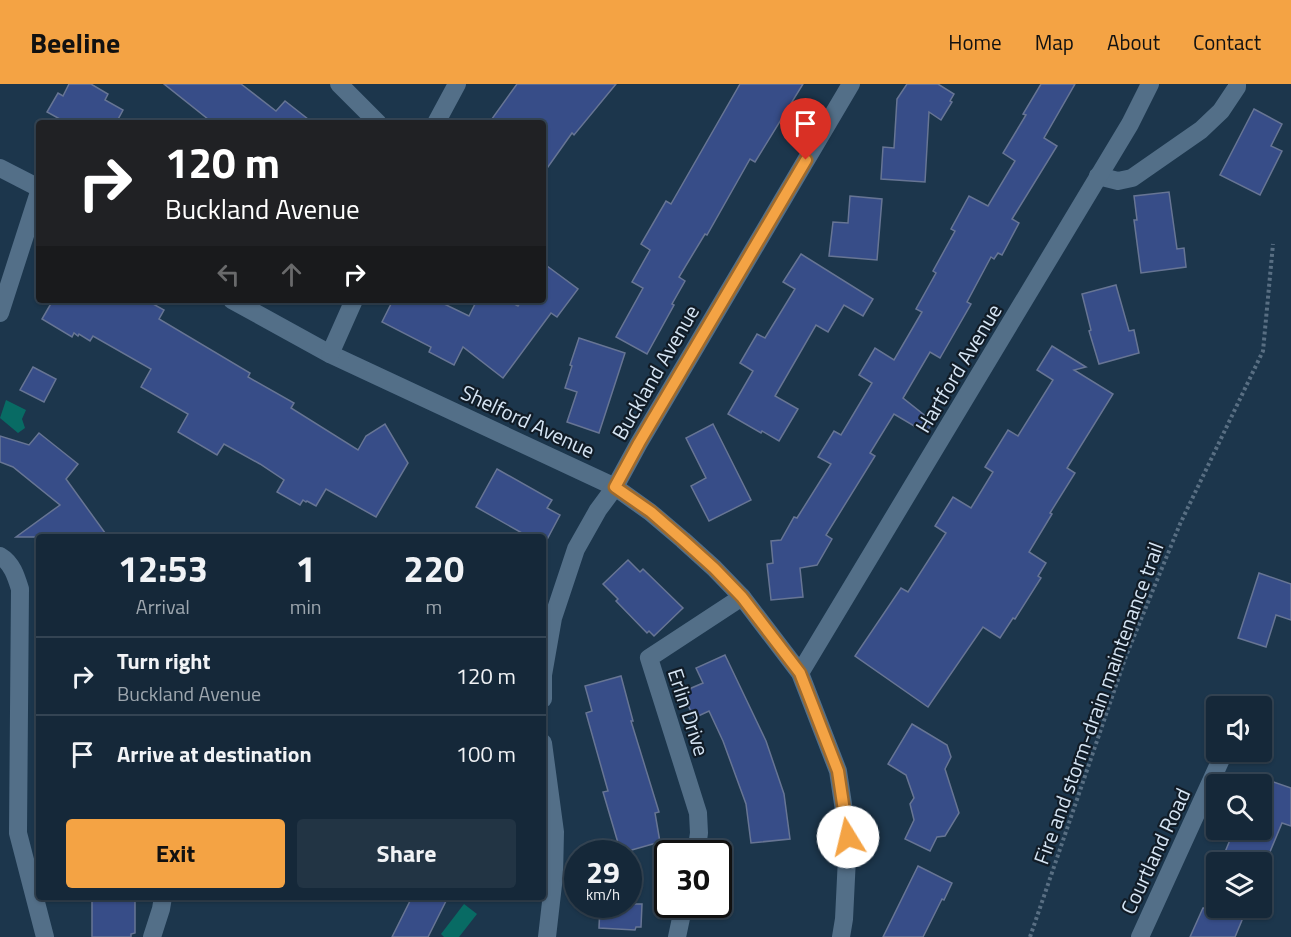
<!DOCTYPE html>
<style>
:root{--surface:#152839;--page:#223444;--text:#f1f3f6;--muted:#9da6ae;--line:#344453;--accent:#f4a344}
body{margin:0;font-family:"Titillium Web",sans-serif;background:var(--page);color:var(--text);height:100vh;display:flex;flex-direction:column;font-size:22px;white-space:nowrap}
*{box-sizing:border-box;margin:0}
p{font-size:20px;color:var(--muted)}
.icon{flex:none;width:33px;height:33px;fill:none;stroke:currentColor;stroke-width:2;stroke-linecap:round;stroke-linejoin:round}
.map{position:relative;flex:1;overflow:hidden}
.details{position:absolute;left:36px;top:450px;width:510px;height:366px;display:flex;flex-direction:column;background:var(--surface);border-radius:6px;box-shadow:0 2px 4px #0004,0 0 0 2px var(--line)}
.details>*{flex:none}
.hud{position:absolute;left:36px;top:36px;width:510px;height:183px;border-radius:6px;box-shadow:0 2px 4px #0004,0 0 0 2px var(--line);background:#202124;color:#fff;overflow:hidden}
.fabs{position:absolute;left:1206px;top:612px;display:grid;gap:12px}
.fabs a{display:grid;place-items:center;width:66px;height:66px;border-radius:6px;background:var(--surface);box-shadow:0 2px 4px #0004,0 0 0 2px var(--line);font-size:30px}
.speed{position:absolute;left:564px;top:756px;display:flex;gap:12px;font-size:30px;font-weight:700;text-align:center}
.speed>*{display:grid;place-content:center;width:78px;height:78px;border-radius:50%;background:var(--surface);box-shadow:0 2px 4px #0004,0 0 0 2px var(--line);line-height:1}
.speed small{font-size:15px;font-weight:400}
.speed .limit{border:3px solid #111;border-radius:9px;background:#fff;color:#111}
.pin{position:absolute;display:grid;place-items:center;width:51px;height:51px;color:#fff;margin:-62px -26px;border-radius:50% 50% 50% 0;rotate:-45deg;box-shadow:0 0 6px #0007}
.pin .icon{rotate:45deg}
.me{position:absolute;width:66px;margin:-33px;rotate:351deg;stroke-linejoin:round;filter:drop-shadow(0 0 4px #0008)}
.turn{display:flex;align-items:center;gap:21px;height:126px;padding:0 30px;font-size:27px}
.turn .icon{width:78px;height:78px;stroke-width:2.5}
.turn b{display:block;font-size:42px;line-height:51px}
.lanes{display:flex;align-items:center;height:57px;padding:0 30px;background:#0003;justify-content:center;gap:30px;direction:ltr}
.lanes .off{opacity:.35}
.eta{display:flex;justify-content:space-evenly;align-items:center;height:102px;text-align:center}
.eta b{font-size:36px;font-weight:700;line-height:42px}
.action{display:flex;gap:12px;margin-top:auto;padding:12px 30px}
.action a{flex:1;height:69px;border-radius:6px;background:var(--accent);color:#111;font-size:24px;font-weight:700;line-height:69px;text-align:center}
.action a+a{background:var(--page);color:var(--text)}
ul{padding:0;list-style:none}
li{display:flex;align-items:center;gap:18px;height:78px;padding:0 30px;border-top:2px solid var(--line)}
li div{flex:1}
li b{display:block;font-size:22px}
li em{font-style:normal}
header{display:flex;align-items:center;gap:36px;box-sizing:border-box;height:84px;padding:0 30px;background:var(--accent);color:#111}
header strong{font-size:28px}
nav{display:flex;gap:33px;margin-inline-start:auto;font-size:21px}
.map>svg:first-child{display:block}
</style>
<header>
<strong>Beeline</strong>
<nav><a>Home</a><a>Map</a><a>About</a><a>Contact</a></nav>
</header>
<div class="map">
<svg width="1291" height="853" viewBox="0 0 1291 853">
<rect width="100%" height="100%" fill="#1c364c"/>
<g fill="#086b64">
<path d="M6 316 26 326 22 335 25 344 18 349 0 334Z"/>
<path d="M464 820 477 830 459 853H444L441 850Z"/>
</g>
<g fill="#374d88" stroke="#677594" stroke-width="1.5">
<path d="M69 0H91L108 10 105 16 123 26 116 39H67L47 28 58 9 63 12Z"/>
<path d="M164 0H241L276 27 285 17 313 39H213Z"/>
<path d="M517 0H616L574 51 572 49 543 90V39H489Z"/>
<path d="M740 0H803L755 78 750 75 707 151 705 150 679 193 685 197 672 220 674 221 647 270 616 253 643 204 632 198 650 166 641 160 666 117 671 120Z"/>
<path d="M907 0H938L954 10 950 17 952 18 941 36 929 28 925 98 881 95 883 63 894 64 897 15Z"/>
<path d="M1041 0H1075L1044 54 1057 62 1012 135 1019 139 1002 171 998 169 994 175 991 173 967 218 971 220 940 274 930 268 903 314 933 338 926 349 894 330 870 369 875 372 826 451 832 455 817 481 800 484 803 513 771 516 767 480 773 479 771 457 781 456 794 433 797 434 831 380 818 373 834 347 841 351 872 299 859 291 875 264 894 276 922 228 916 225 936 189 933 187 955 147 951 145 969 112 988 122 1015 77 1003 69 1026 31 1023 30Z"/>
<path d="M1254 25 1282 40 1271 62 1282 67 1260 111 1220 91Z"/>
<path d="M1169 108 1177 165 1184 164 1186 183 1141 189 1134 136H1137L1134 112Z"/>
<path d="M850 112 882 115 877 176 829 172 833 138 848 139Z"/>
<path d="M801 170 873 215 863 232 844 221 828 248 816 241 775 312 798 325 779 357 762 347 761 349 728 330 753 287 740 279 757 250 765 254 795 205 783 198Z"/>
<path d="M543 179 578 205 557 233 551 229 503 294 463 263 454 281 429 268 431 263 382 238 393 216H436L469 232 477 216H507L518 222 522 216H543Z"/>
<path d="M1116 201 1129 247 1134 246 1139 269 1099 280 1089 247 1091 246 1082 210Z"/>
<path d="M53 216H146L164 226 159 235 250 289 248 293 294 319 291 324 358 366 366 352 385 340 408 379 376 433 326 405 316 422 307 417 306 418 303 416 300 421 277 408 284 396 260 380 224 360 217 371 178 348 188 330 141 303 151 285 93 252 90 257 79 250 78 252 74 249 72 253 42 235Z"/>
<path d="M579 254 625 269 599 349 567 338 577 308 565 304 572 282 570 281Z"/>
<path d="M1052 262 1086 283 1074 286 1113 310 1067 384 1075 389 1050 429 1052 430 1029 468 1046 479 1038 492 1041 494 1015 535 1013 534 1000 554 983 543 928 623 855 572 901 504 908 508 946 449 935 442 953 413 971 424 993 388 985 383 1008 346 1018 352 1053 296 1037 286Z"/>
<path d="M33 283 56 295 44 318 20 306Z"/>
<path d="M713 340 751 416 709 437 691 402 706 394 686 354Z"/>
<path d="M39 349 78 380 66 395 108 453H16L60 421 13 383 0 378V352L29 361Z"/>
<path d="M497 385 552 416 547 424 560 431 544 461 543 453H529L476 423Z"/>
<path d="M628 476 640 488 643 485 683 524 654 552 649 547 647 549 616 517 618 515 603 500Z"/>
<path d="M1259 489 1291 500V536L1276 531 1266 563 1238 554Z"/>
<path d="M725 571 766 657 784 710 790 755 751 759 746 720 723 657 709 627 694 634 682 608 703 599 696 584Z"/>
<path d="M621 592 633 637H631L659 728 655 729 660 758 621 769 603 708 608 707 586 629 592 627 585 602Z"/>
<path d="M912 640 947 661 951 673 945 685 959 729 945 752 937 753 930 767 905 755 914 736 910 720 914 714 906 691 888 680Z"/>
<path d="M1262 694 1291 704V742L1282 739 1262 787V778H1221L1234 746H1262Z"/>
<path d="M918 782 952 799 944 816 942 815 923 853H883Z"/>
<path d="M412 813H448L428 853H392Z"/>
<path d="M92 816H135V849L131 850V853H92Z"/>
<path d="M600 820H642L641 843H636L635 846 599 844Z"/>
<path d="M1203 824H1247L1235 853H1190Z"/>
</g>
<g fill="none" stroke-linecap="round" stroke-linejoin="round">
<path stroke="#596f83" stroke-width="4" stroke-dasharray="3 3" stroke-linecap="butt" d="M1030 853 1126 572 1180 440 1263 267 1273 160"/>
<g stroke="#536f88" stroke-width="18">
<path d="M339 0 378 39"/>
<path d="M436 39 457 0"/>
<path d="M0 84 39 104"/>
<path d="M1098 92 1118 97 1132 94 1201 46 1221 27 1237 3V0"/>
<path d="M232 216 330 270 615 403 650 428 683 456 714 484 742 513 800 589 838 687 848 753 844 835 841 853"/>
<path d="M0 229 39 108"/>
<path d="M330 270 354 216"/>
<path d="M0 472C12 479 16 492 20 505L18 749 45 853"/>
<path d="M800 589 1130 40 1150 0"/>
<path d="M543 615V591L553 534 576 465 598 426 615 403 639 359 851 0"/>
<path d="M543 659 555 748 554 792 547 853"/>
<path d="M696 770 699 749 698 729 649 574 742 513"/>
<path d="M152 853 161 825 163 813"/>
<path d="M677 853 684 820"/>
<path d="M1140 853 1222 673 1227 668"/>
</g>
</g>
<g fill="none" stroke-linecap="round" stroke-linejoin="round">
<defs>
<path id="route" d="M806 76 639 359 615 403 651 428 683 456 714 484 742 513 800 589 838 687 848 753"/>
</defs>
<use href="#route" stroke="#9f6a2c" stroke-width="15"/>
<use href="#route" stroke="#f4a344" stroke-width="10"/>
</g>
<g text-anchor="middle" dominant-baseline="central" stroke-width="4.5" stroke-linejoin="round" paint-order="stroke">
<g font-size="21" fill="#d6e5f4" stroke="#111c27">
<text transform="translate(958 284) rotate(-59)">Hartford Avenue</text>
<text transform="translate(655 288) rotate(-60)">Buckland Avenue</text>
<text transform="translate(528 337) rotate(25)">Shelford Avenue</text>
<text transform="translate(1098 619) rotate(-70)">Fire and storm-drain maintenance trail</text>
<text transform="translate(689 628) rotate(72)">Erlin Drive</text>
<text transform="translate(1155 767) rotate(-65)">Courtland Road</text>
</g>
</g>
</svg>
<div class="fabs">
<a><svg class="icon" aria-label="sound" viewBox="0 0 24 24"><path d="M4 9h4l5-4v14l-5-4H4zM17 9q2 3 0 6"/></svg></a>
<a><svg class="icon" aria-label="search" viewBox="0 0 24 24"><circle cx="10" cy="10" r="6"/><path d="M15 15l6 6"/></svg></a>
<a><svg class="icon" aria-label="layers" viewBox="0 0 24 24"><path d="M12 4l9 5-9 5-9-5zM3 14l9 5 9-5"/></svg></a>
</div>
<div class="speed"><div>29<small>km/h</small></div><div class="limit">30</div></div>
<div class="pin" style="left:806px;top:76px;background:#d93025"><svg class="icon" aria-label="arrive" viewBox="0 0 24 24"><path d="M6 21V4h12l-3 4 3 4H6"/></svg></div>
<svg class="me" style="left:848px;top:753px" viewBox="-20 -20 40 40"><circle r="19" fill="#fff"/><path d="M0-13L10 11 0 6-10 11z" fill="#f4a344"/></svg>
<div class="hud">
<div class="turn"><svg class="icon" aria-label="right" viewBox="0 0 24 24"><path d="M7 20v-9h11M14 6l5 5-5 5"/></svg><div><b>120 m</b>Buckland Avenue</div></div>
<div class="lanes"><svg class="icon off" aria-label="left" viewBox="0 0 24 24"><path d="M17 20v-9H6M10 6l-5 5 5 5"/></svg><svg class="icon off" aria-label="ahead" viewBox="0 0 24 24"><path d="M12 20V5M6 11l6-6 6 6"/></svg><svg class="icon" aria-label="right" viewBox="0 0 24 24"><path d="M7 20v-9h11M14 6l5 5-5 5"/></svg></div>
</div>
<section class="details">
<div class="eta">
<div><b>12:53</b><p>Arrival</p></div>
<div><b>1</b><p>min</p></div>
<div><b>220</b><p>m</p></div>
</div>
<ul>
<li><svg class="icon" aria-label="right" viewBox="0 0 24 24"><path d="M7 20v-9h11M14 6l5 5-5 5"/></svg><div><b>Turn right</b><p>Buckland Avenue</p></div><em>120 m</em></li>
<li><svg class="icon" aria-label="arrive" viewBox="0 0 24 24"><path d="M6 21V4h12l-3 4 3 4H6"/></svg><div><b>Arrive at destination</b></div><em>100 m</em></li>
</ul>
<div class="action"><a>Exit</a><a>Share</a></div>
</section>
</div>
